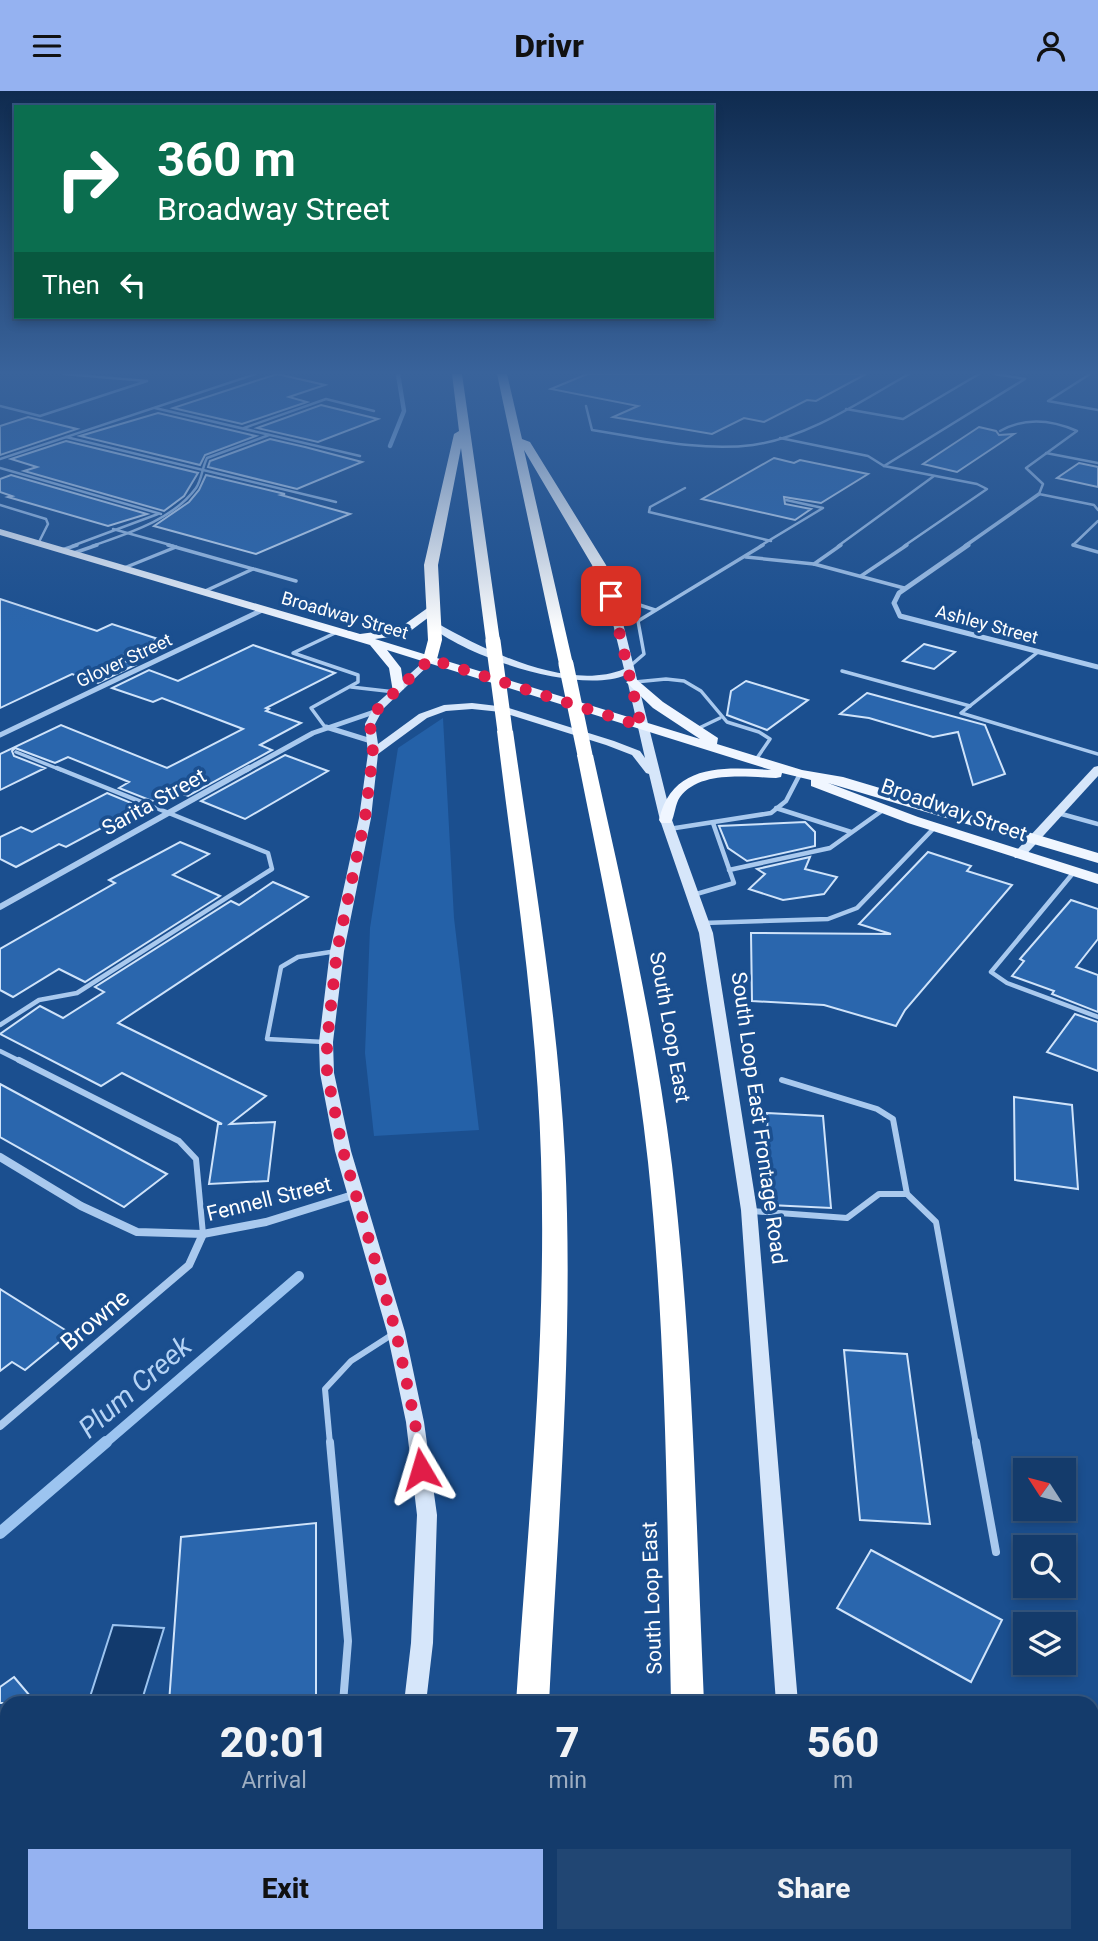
<!DOCTYPE html>
<style>
:root{--surface:#143b6b;--page:#214673;--text:#f1f3f6;--muted:#9dadc1;--line:#33557e;--accent:#95b2f1}
body{margin:0;font-family:Roboto,sans-serif;background:var(--page);color:var(--text);height:100vh;display:flex;flex-direction:column;font-size:26px;white-space:nowrap}
*{box-sizing:border-box;margin:0}
p{font-size:23px;color:var(--muted)}
.icon{flex:none;width:38px;height:38px;fill:none;stroke:currentColor;stroke-width:2;stroke-linecap:round;stroke-linejoin:round}
.map{position:relative;flex:1;overflow:hidden}
.drawer{position:absolute;left:0px;top:1605px;width:1099px;height:247px;display:flex;flex-direction:column;background:var(--surface);border-radius:21px 21px 0 0;box-shadow:0 4px 10px #0003,0 0 0 2px var(--line)}
.drawer>*{flex:none}
.hud{position:absolute;left:14px;top:14px;width:700px;height:214px;border-radius:0px;box-shadow:0 4px 10px #0003,0 0 0 2px var(--line);background:#0b6e4f;color:#fff;overflow:hidden}
.needle{width:46px;rotate:306deg}
.fabs{position:absolute;left:1013px;top:1367px;display:grid;gap:14px}
.fabs a{display:grid;place-items:center;width:63px;height:63px;border-radius:0px;background:var(--surface);box-shadow:0 4px 10px #0003,0 0 0 2px var(--line);font-size:35px}
.pin{position:absolute;display:grid;place-items:center;width:60px;height:60px;color:#fff;margin:-30px;border-radius:14px;box-shadow:0 4px 10px #0006}
.me{position:absolute;width:77px;margin:-38px;rotate:353deg;stroke-linejoin:round;filter:drop-shadow(0 0 5px #0008)}
.turn{display:flex;align-items:center;gap:24px;height:147px;padding:0 28px;font-size:32px}
.turn .icon{width:91px;height:91px;stroke-width:2.5}
.turn b{display:block;font-size:49px;line-height:60px}
.then{display:flex;align-items:center;height:66px;padding:0 28px;background:#0003;gap:14px;font-size:26px}
.eta{display:flex;justify-content:space-evenly;align-items:center;height:119px;text-align:center}
.eta b{font-size:42px;font-weight:800;line-height:49px}
.action{display:flex;gap:14px;margin-top:auto;padding:14px 28px}
.action a{flex:1;height:80px;border-radius:0px;background:var(--accent);color:#111;font-size:28px;font-weight:800;line-height:80px;text-align:center}
.action a+a{background:var(--page);color:var(--text)}
header{display:flex;justify-content:space-between;align-items:center;height:91px;padding:0 28px;background:var(--accent);color:#111;font-size:32px;font-weight:800}
.map>svg:first-child{display:block}
</style>
<header><svg class="icon" aria-label="menu" viewBox="0 0 24 24"><path d="M4 6h16M4 12h16M4 18h16"/></svg>Drivr<svg class="icon" aria-label="person" viewBox="0 0 24 24"><circle cx="12" cy="8" r="4"/><path d="M4 21q1-7 8-7t8 7"/></svg></header>
<div class="map">
<svg width="1098" height="1850" viewBox="0 0 1098 1850">
<rect width="100%" height="100%" fill="#1b4f8f"/>
<path fill="#2461a8" d="M443 627 454 827 479 1039 374 1045 365 962 370 837 398 657Z"/>
<path fill="#123a6d" stroke="#9cc4f0" stroke-width="2" d="M113 1534 164 1537 141 1612H88Z"/>
<g fill="none" stroke-linecap="round" stroke-linejoin="round">
<path stroke="#9cc4f0" stroke-width="4.5" d="M390 355 404 320 398 283"/>
<path stroke="#9cc4f0" stroke-width="10" d="M104 1353 299 1185"/>
<path stroke="#9cc4f0" stroke-width="12" d="M0 1442 106 1351"/>
</g>
<g fill="#2a66ad" stroke="#cfe3fa" stroke-width="2">
<path d="M277 283 325 294 289 306 307 311 242 333 173 317Z"/>
<path d="M587 283H866L816 310 807 309 764 331 744 327 712 343 613 326 638 315 551 298Z"/>
<path d="M321 314 378 328 318 351 257 337Z"/>
<path d="M158 322 256 345 205 364 200 374 80 345Z"/>
<path d="M28 326 40 329 77 338 0 364V335Z"/>
<path d="M979 336 996 340 999 344 1014 343 957 381 923 373Z"/>
<path d="M270 348 305 356 362 371 297 398 208 376 210 370Z"/>
<path d="M66 350 198 382 184 405 164 420 24 380 37 376 11 368Z"/>
<path d="M774 367 794 372 800 369 868 383 821 412 784 406 785 413 811 418 795 429 702 408Z"/>
<path d="M1079 372 1098 376V396L1057 387Z"/>
<path d="M11 384 147 423 108 435 8 406 12 405 0 401V388Z"/>
<path d="M206 384 285 403 281 404 350 423 256 463 154 435 189 411 199 399Z"/>
<path d="M0 508 97 540 112 533 158 548 117 567 135 574 98 592 72 583 0 617Z"/>
<path d="M924 553 955 561 934 578 903 570Z"/>
<path d="M253 554 335 582 266 617 269 618 266 620 301 632 260 654 272 659 188 705 175 700 152 710 119 697 129 691 68 666 55 672 15 657 12 660 14 665 45 677 0 699V663L61 634 167 677 243 638 162 607 153 611 112 597 149 579 178 590Z"/>
<path d="M746 590 808 609 767 639 727 624 731 600Z"/>
<path d="M867 602 985 634 1005 683 973 694 958 641 933 646 869 627 840 623Z"/>
<path d="M285 664 328 680 245 728 201 710Z"/>
<path d="M107 702 141 716 66 756 59 753 16 776 0 768V746L21 736 32 741Z"/>
<path d="M805 731 815 741V755L747 770 728 757 719 735Z"/>
<path d="M180 751 209 763 173 784 220 805 85 891 59 878 13 906 0 899V858L115 792 109 789Z"/>
<path d="M928 761 971 775 967 780 1012 794 905 919 896 935 824 914 752 910 751 842 891 843 859 833Z"/>
<path d="M810 766 805 778 837 786 824 803 783 809 749 798 765 783 757 778Z"/>
<path d="M273 791 308 806 118 932 266 1005 230 1033 275 1031 268 1090 209 1093 218 1033H222L122 982 101 995 0 943 40 915 63 927 104 901 95 896 231 810 239 814Z"/>
<path d="M1071 809 1098 818V848L1076 876 1098 884V921L1052 903 1054 900 1012 885 1024 870 1020 868Z"/>
<path d="M1075 923 1098 931V980L1047 961Z"/>
<path d="M0 993 167 1083 124 1116 0 1046Z"/>
<path d="M1014 1006 1072 1014 1078 1098 1015 1089Z"/>
<path d="M767 1022 823 1025 831 1117 770 1114Z"/>
<path d="M0 1198 70 1242 25 1279 12 1271 0 1280Z"/>
<path d="M844 1259 907 1263 930 1433 860 1429Z"/>
<path d="M316 1432V1612H169L181 1446Z"/>
<path d="M871 1459 1002 1529 971 1591 837 1517Z"/>
<path d="M14 1586 36 1612H0V1596Z"/>
</g>
<g fill="none" stroke-linecap="round" stroke-linejoin="round">
<g stroke="#a9c9ee" stroke-width="2.5">
<path d="M1090 283 1048 310 1098 319"/>
<path d="M0 315 40 325 147 290 64 283"/>
<path d="M586 315 592 339C644 347 699 361 753 354 809 346 861 310 909 283"/>
<path d="M155 317 360 365"/>
<path d="M846 318 903 328 979 283"/>
<path d="M244 337 326 308 374 320"/>
<path d="M1000 340C1025 326 1052 329 1077 340L1026 377 1043 393 1039 403 1094 414 1098 419"/>
<path d="M66 346 336 411"/>
<path d="M780 347 868 365 884 375 977 393 987 398 904 455"/>
<path d="M1046 362 1098 372"/>
<path d="M0 368 256 283"/>
<path d="M884 375 1025 288 995 283"/>
<path d="M0 377 161 423"/>
<path d="M685 397 650 416 649 421 771 450"/>
<path d="M0 414 46 428 48 433 38 453"/>
<path d="M113 438 174 455"/>
<path d="M72 455 158 423"/>
<path d="M92 455C126 443 173 429 196 397 202 388 202 377 207 367L269 344"/>
<path d="M760 455 823 417 786 409"/>
<path d="M838 455 934 385"/>
<path d="M1078 455 1073 454 1098 430"/>
</g>
<g stroke="#a9c9ee" stroke-width="3.5">
<path d="M168 454 296 490"/>
<path d="M1073 454 1098 461"/>
<path d="M62 459 77 454"/>
<path d="M74 462 97 454"/>
<path d="M746 466 814 473 904 497"/>
<path d="M814 473 841 454"/>
<path d="M124 477 176 456"/>
<path d="M861 485 907 454"/>
<path d="M203 501 253 478"/>
<path d="M612 505 655 519"/>
<path d="M1038 561 961 622 1098 663"/>
<path d="M629 576 644 563 638 530 763 454"/>
<path d="M842 580 970 615"/>
<path d="M635 591 666 588 684 590 701 600 727 631 759 641 770 648 755 670"/>
<path d="M351 596 395 601"/>
<path d="M325 636 311 617 358 591V584L293 562 335 542"/>
<path d="M697 638 720 627"/>
<path d="M16 661 61 679"/>
</g>
<g stroke="#a9c9ee" stroke-width="4.5">
<path d="M776 717 851 741"/>
<path d="M1058 722 1098 733"/>
<path d="M669 738 771 722 786 710 800 683"/>
<path d="M729 779 830 757 883 719"/>
<path d="M1074 781 991 881 1007 892 1098 926"/>
<path d="M693 804 734 792 713 732"/>
<path d="M703 832 828 828 857 817 935 736"/>
<path d="M0 934 39 909 77 902 272 778 268 762 57 677"/>
<path d="M324 951 267 948 281 876 298 866 337 860"/>
<path d="M0 960 22 971"/>
</g>
<g stroke="#a9c9ee" stroke-width="6">
<path d="M19 969 179 1050 196 1068 203 1143"/>
<path d="M782 989 877 1018 893 1028 907 1103 936 1131 976 1353"/>
<path d="M752 1120 847 1127 879 1103H907"/>
<path d="M330 1353 325 1298 351 1270 393 1243"/>
</g>
<g stroke="#a9c9ee" stroke-width="8">
<path d="M330 1351 348 1550 343 1612"/>
<path d="M976 1351 996 1461"/>
<path d="M282 1844V1850"/>
<path d="M974 1844V1850"/>
<path d="M1056 1844 1065 1850"/>
<path d="M68 1850 69 1844"/>
</g>
<path stroke="#a9c9ee" stroke-width="3.5" d="M965 455 1039 403"/>
<g stroke="#a9c9ee" stroke-width="5">
<path d="M968 454 899 502 894 512 900 525 1098 576"/>
<path d="M326 636 371 650"/>
<path d="M0 644 260 520"/>
<path d="M246 679 313 642 377 620"/>
</g>
<path stroke="#a9c9ee" stroke-width="6" d="M0 816 249 677"/>
<g stroke="#a9c9ee" stroke-width="8">
<path d="M0 1066 81 1115 137 1141 203 1143 266 1131 356 1103"/>
<path d="M0 1335 189 1174 203 1143"/>
</g>
<g fill="#d6e6fa" fill-rule="evenodd">
<path d="M611 501 616 504 672 729 713 842 757 1119 798 1612H776L741 1119 699 842 660 729 649 683 646 682 632 664 606 654 501 621 472 618 446 620 427 627 378 663 371 727 344 860 333 951 334 982 351 1060 405 1241 424 1331 437 1424 433 1552 426 1612H404L411 1552 417 1424 406 1331 387 1241 335 1060 320 982 319 951 330 860 359 727 368 662 365 633 375 614 430 565 435 568 433 570 383 618 375 633 378 653 419 623 444 614 472 612 506 616 614 650 640 660 645 667 626 584C579 604 466 566 429 534L437 532C486 560 569 601 624 578L606 504Z"/>
<path d="M1098 675V685L1023 767H1015L1013 764 1015 761 1094 676Z"/>
<path d="M373 1844H397L396 1850H372Z"/>
<path d="M793 1844H817L818 1850H794Z"/>
</g>
<path fill="#f0f6ff" fill-rule="evenodd" d="M0 438 360 543 398 538 429 516H437V520L405 544 375 548 700 648 653 617 626 591 636 588 663 611 718 647 717 653 802 679 843 686 1098 762V772L828 692 918 726 1098 783V793L908 732 811 695V689L782 682 781 686 776 687C747 686 700 679 680 706 675 713 675 724 671 732H661L659 729C672 672 724 676 771 679L387 559 401 577 404 598 393 601 389 577 370 554 0 444Z"/>
<g fill="#fff" fill-rule="evenodd">
<path d="M452 283H462L500 550 493 554 486 550 461 357 438 474 442 549 437 568 430 572 423 568 428 549 424 474 454 343 459 340Z"/>
<path d="M497 283H507L522 348 530 351 606 474 618 504 611 508 604 504 592 474 524 359 573 573 566 577 559 573Z"/>
<path d="M505 635 513 640C533 782 558 923 565 1066 574 1248 558 1430 549 1612H516C528 1431 547 1249 541 1067 537 924 514 782 497 640Z"/>
<path d="M585 659 593 664C623 800 655 936 672 1074 693 1252 696 1432 704 1612H671C667 1432 667 1251 648 1071 633 934 604 799 577 664Z"/>
<rect x="500" y="1844" width="38" height="6"/>
<rect x="674" y="1844" width="38" height="6"/>
</g>
<g stroke="#fff" stroke-width="15">
<path d="M493 550 505 640"/>
<path d="M566 573 585 664"/>
</g>
</g>
<linearGradient id="sky" x2="0" y2="1"><stop stop-color="#0f2b4f"/><stop offset="0.52" stop-color="#39639b"/><stop offset="1" stop-color="#39639b" stop-opacity="0"/></linearGradient>
<rect width="1098" height="542" fill="url(#sky)"/>
<g fill="none" stroke-linecap="round" stroke-linejoin="round">
<path stroke="#e11d48" stroke-width="12" stroke-dasharray="0 21.6" d="M421 1378 415 1331 396 1241 343 1060 327 982V951L337 860 365 727 373 662 370 633 379 616 430 568 641 635 611 505"/>
</g>
<g text-anchor="middle" dominant-baseline="central" stroke-width="7" stroke-linejoin="round" paint-order="stroke">
<g font-size="18" fill="#fff" stroke="#1b4f8f">
<text transform="translate(345 524) rotate(16)">Broadway Street</text>
<text transform="translate(987 533) rotate(15)">Ashley Street</text>
<text transform="translate(124 569) rotate(-25)">Glover Street</text>
</g>
<g font-size="21" fill="#fff" stroke="#1b4f8f">
<text transform="translate(154 711) rotate(-29)">Sarita Street</text>
<text transform="translate(954 719) rotate(19)">Broadway Street</text>
<text transform="translate(670 936) rotate(80)">South Loop East</text>
<text transform="translate(759 1027) rotate(82)">South Loop East Frontage Road</text>
<text transform="translate(269 1108) rotate(-14)">Fennell Street</text>
<text transform="translate(652 1507) rotate(-92)">South Loop East</text>
</g>
<g font-size="24" fill="#fff" stroke="#1b4f8f">
<text transform="translate(95 1229) rotate(-40)">Browne</text>
</g>
<g font-size="28" font-style="italic" fill="#b5d3f5" stroke="#1b4f8f">
<text transform="translate(135 1296) rotate(-41)">Plum Creek</text>
</g>
</g>
</svg>
<div class="fabs">
<a><svg class="needle" viewBox="-14 -14 28 28"><path d="M0-13l5 13h-10z" fill="#e53935"/><path d="M0 13l5-13h-10z" fill="#9dadc1"/></svg></a>
<a><svg class="icon" aria-label="search" viewBox="0 0 24 24"><circle cx="10" cy="10" r="6"/><path d="M15 15l6 6"/></svg></a>
<a><svg class="icon" aria-label="layers" viewBox="0 0 24 24"><path d="M12 4l9 5-9 5-9-5zM3 14l9 5 9-5"/></svg></a>
</div>
<div class="pin" style="left:611px;top:505px;background:#d93025"><svg class="icon" aria-label="arrive" viewBox="0 0 24 24"><path d="M6 21V4h12l-3 4 3 4H6"/></svg></div>
<svg class="me" style="left:421px;top:1378px" viewBox="-20 -20 40 40"><path d="M0-17L14 15 0 8-14 15z" fill="#e11d48" stroke="#fff" stroke-width="4"/></svg>
<div class="hud">
<div class="turn"><svg class="icon" aria-label="right" viewBox="0 0 24 24"><path d="M7 20v-9h11M14 6l5 5-5 5"/></svg><div><b>360 m</b>Broadway Street</div></div>
<div class="then">Then<svg class="icon" aria-label="left" viewBox="0 0 24 24"><path d="M17 20v-9H6M10 6l-5 5 5 5"/></svg></div>
</div>
<section class="drawer">
<div class="eta">
<div><b>20:01</b><p>Arrival</p></div>
<div><b>7</b><p>min</p></div>
<div><b>560</b><p>m</p></div>
</div>
<div class="action"><a>Exit</a><a>Share</a></div>
</section>
</div>
